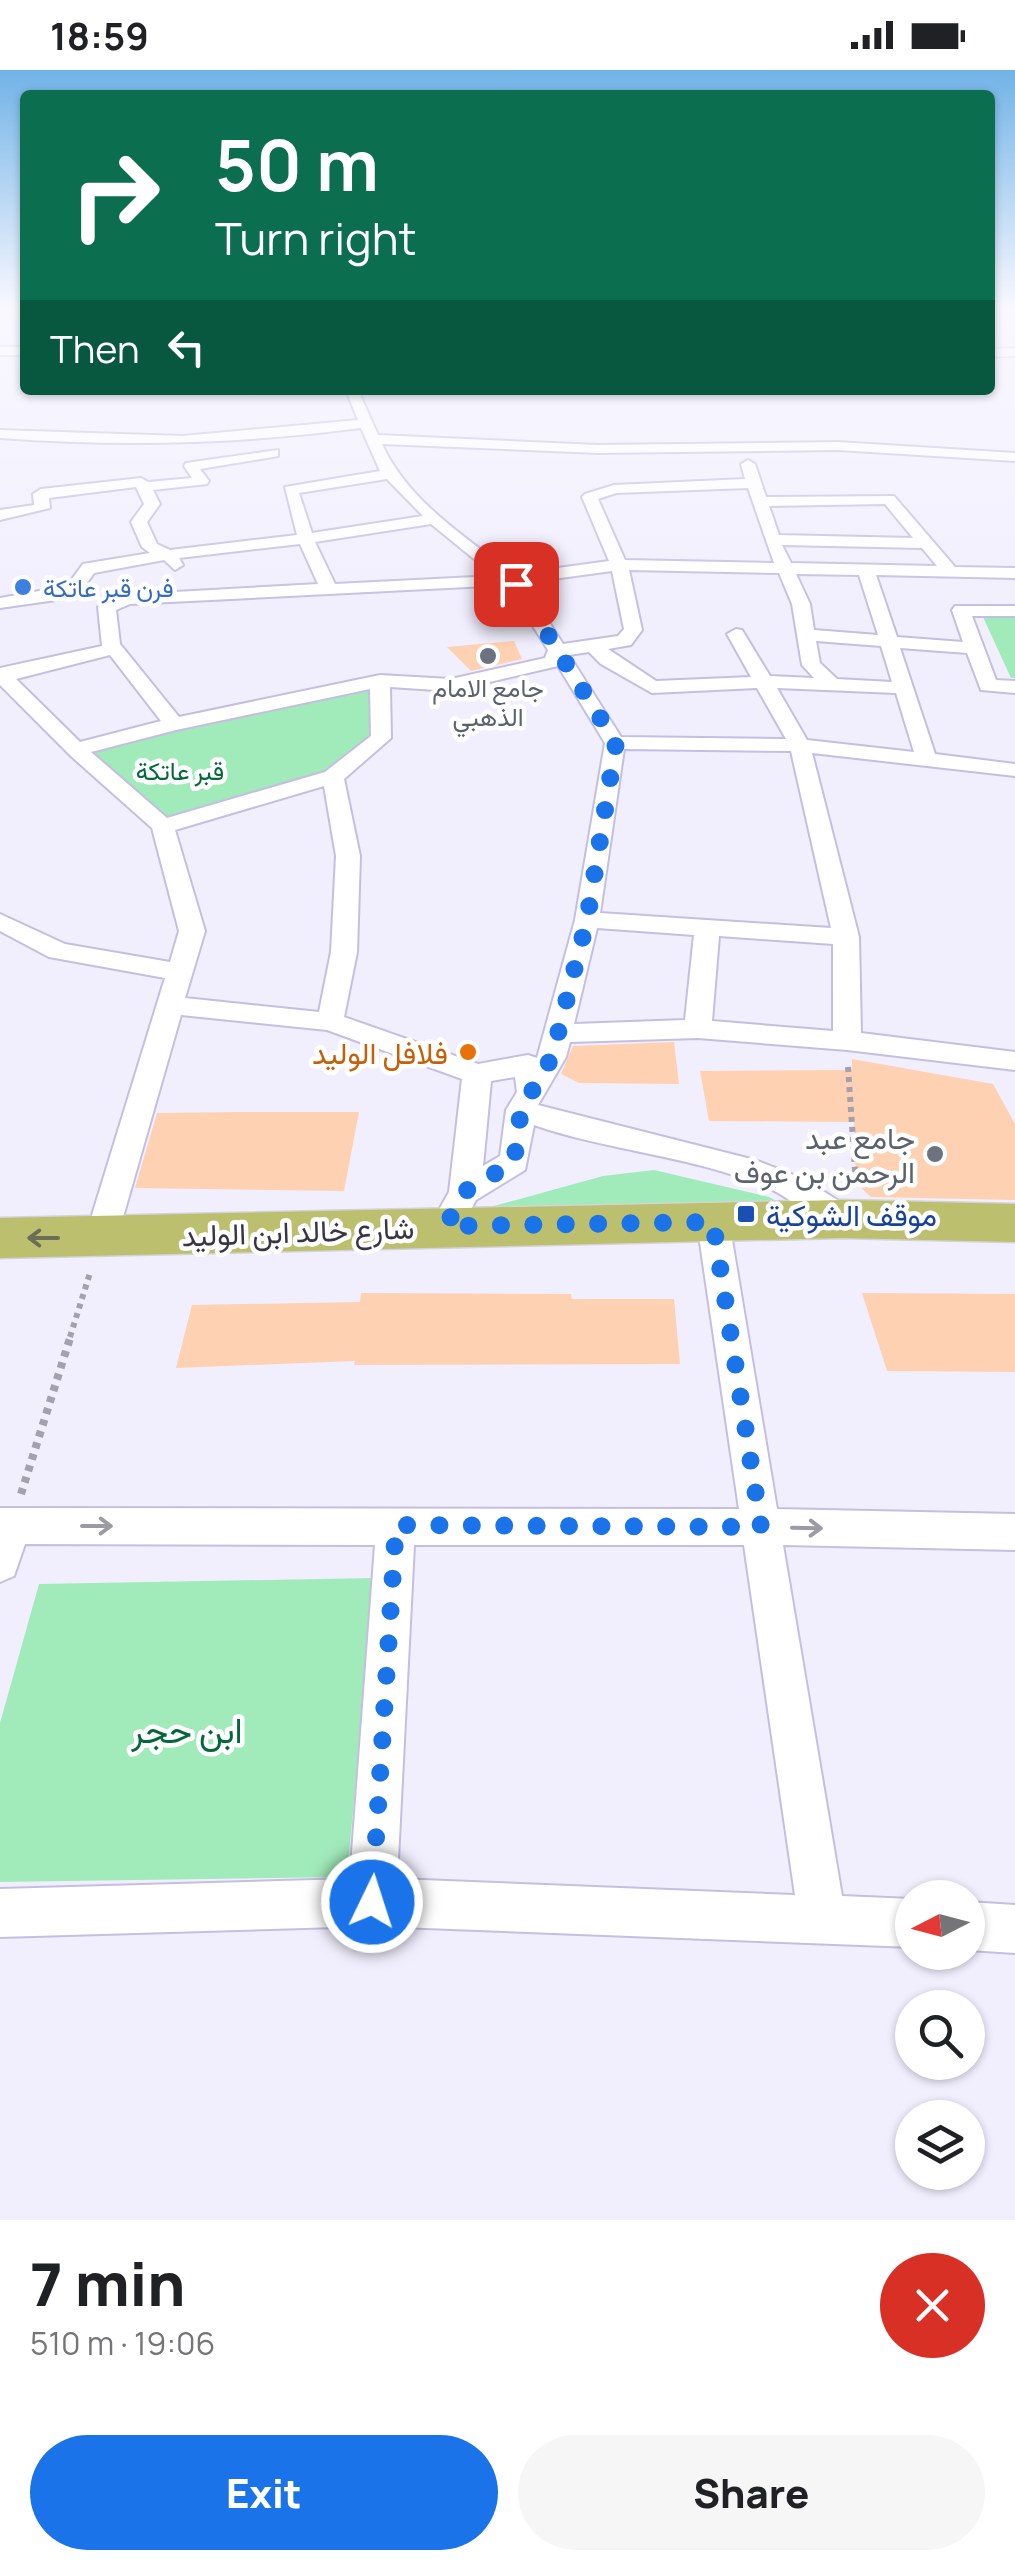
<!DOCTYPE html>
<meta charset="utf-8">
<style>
:root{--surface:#fff;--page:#f6f6f6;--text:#202124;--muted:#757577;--accent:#1a73e8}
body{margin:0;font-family:Manrope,Vazirmatn,sans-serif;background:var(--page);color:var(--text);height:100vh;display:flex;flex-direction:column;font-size:38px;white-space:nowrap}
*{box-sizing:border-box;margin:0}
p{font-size:32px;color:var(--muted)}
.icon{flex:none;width:55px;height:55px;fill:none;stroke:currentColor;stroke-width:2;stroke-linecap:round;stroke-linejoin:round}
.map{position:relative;height:2150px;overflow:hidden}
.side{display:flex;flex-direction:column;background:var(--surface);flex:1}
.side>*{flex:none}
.guide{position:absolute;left:20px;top:20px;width:975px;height:305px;border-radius:10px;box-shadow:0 2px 8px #0004;background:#0b6e4f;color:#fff;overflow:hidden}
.needle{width:65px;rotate:264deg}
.controls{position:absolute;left:895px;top:1810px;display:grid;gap:20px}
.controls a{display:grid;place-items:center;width:90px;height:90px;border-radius:50%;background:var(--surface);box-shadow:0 2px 8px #0004;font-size:50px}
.pin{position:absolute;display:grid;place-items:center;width:85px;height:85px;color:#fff;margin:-42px;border-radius:20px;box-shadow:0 5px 15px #0006}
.me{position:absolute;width:110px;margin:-55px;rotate:4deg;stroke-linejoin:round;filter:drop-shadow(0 0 8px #0008)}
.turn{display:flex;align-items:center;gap:35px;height:210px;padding:0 30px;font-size:45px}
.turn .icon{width:130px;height:130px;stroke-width:2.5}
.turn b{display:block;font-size:70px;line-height:85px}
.then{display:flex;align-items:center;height:95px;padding:0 30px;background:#0003;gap:20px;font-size:38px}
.round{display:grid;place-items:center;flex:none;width:105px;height:105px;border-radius:52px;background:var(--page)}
.summary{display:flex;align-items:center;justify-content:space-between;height:170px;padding:0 30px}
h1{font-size:60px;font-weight:800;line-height:75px}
.button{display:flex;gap:20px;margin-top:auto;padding:20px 30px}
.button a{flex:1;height:115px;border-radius:60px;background:var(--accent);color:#fff;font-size:40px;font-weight:800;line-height:115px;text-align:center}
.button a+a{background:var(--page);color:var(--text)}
.status{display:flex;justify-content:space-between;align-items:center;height:70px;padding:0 50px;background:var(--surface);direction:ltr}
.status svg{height:28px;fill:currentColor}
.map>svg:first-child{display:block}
</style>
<div class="status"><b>18:59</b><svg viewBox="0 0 49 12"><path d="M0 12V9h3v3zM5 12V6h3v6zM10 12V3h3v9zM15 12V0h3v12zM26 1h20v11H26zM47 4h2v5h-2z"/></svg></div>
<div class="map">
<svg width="1015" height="2150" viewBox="0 0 1015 2150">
<rect width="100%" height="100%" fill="#f1effe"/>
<g fill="#a1eaba">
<path d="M983 547H1015V608H1011Z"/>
<path d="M380 614 381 668 333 707 161 754 79 683 174 654Z"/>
<path d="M654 1100 769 1127 812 1150 468 1156 494 1136 603 1106Z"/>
<path d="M374 1508 347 1807 0 1812V1653L39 1514Z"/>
</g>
<g fill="#fdd1b1">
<path d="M514 571 522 589 471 601 447 577Z"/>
<path d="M674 972 679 1014 579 1013 561 1004 573 976Z"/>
<path d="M852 989 993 1014 1015 1054V1130L871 1127 856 1113 854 1052 709 1051 700 1001 852 1000Z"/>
<path d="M240 1042H359L344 1121 135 1118 157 1043Z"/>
<path d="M361 1223 571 1224 572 1229H674L680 1294 354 1295 355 1291 176 1298 192 1235 360 1232Z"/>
<path d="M862 1223 1015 1224V1302L887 1301Z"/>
</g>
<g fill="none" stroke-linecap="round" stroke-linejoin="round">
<defs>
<g id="minor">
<rect x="0" y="277" width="25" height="8"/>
<path d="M346 320H358L378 365 598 375 838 372 1015 383V391L838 380 598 383 382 374C407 430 466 468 514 504L609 491 582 427 585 424 614 415 745 409 741 394 748 390 755 394 766 427 894 426 955 497 1015 498V508L876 505 897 567 963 572 952 540 955 536H1015V546H972L996 610 1015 611V623L981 620 967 583 900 578 935 684 1015 694V706L812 683 859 867 861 963 1015 982V1000L847 980 698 968 570 972 566 987 538 1035 755 1090 804 1109 853 1140 858 1149 853 1158C825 1166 798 1131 772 1120 698 1086 611 1082 534 1055L525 1100 476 1130 457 1165 446 1168 435 1165 430 1156 449 1122 462 1009 327 960 181 945 117 1168 112 1177 101 1180 90 1177 85 1168 165 908 49 887 0 861V844L65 874 170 892 179 861 152 758 72 687 0 615V598L102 576 98 537 121 525 318 514 300 474 179 488 183 495 175 500 164 490 94 503 79 524 70 528 0 538V528L67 516 83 494 150 483 142 477 131 452 144 434 136 417 49 428 50 438 0 450V440L34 435 33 424 41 419 141 408 148 412 192 408 184 396 186 393 278 380V386L273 387 200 399 209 411 207 414 153 420 160 434 147 452 157 474 170 480 297 465 285 417 380 401 361 358C241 374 121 377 0 368V360L183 366 358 350ZM387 409 423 446 312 463 299 423ZM748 418 774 493 625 490 598 429 616 423ZM885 434 913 468 779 465 769 436ZM431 454 495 506 335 514 315 472ZM782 475 922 478 937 496 791 493ZM629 500 779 503 792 534 802 595 814 608 770 606 742 560 736 559 727 564 751 607 656 611 608 579 631 575 642 560ZM612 501 624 559 618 566 563 574 524 513ZM796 504 859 505 878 565 814 560 810 534ZM507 515 548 580 545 588 451 609 380 605 179 647 120 574 116 540 130 534ZM816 571 881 576 892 612 837 609 820 593ZM589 582 601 594 652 623 757 618 786 669 621 667 569 585ZM110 585 161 651 80 672 16 609ZM558 596 605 673 575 850 537 988 528 985 478 994 344 947 357 882 360 786 344 709 391 668 390 617 451 621ZM777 618 896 623 914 682 807 670ZM370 619 371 666 325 702 167 748 91 682 176 660ZM624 679 791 681 831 858 600 843ZM324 716 336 786 331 882 319 942 185 928 205 861 175 760ZM597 858 694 865 685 950 574 954ZM719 866 833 874V961L712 951ZM515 1007 517 1022 506 1040 500 1086 483 1096 491 1011Z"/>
<path d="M713 1140 724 1143 729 1152 777 1439 1015 1444V1480L783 1475 842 1826 912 1829V1877L372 1856 0 1867V1819L350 1809 375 1475 25 1474 14 1506 0 1512V1438L739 1439 697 1152 702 1143ZM414 1475H744L795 1825 397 1809Z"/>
<path d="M968 1832 1015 1835V1883L968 1880Z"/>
</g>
<path id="tertiary" d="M1015 278V286L990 287V279Z"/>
<path id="primary" d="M842 1130 1015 1134V1172L842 1168 0 1188V1148Z"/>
</defs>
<use href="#minor" stroke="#c4bfe2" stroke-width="4"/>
<use href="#tertiary" stroke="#c4bfe2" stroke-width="3"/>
<use href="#primary" stroke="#d3d3d6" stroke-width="3"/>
<g stroke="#a3a1af" stroke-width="6" stroke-dasharray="5 5" stroke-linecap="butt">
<path d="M848 997 856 1114"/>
<path d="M70 1267 90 1203"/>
</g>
<path stroke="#a3a1af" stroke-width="8" stroke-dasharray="6 6" stroke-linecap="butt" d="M21 1424 71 1265"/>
<use href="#minor" fill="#fff" fill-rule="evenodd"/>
<use href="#tertiary" fill="#fff" fill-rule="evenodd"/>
<use href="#primary" fill="#bbbf6e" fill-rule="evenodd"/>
</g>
<defs><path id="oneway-shaft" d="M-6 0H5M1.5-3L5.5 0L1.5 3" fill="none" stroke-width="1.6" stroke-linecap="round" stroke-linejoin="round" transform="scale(2.5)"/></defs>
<use stroke="#6c6d55" href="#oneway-shaft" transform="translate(43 1168) rotate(180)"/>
<g stroke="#9c9aa2">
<use href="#oneway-shaft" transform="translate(97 1456)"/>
<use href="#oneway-shaft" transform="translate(807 1458) rotate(1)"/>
</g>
<linearGradient id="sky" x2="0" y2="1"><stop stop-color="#71b3e7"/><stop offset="0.44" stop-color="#f9f8ff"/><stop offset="1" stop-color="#f9f8ff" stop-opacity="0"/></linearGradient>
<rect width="1015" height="540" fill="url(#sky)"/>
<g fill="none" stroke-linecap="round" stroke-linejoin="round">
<path stroke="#1a73e8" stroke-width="18" stroke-dasharray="0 32.4" d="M372 1832 396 1455 761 1457 713 1152 446 1156 464 1122 514 1092 521 1040 552 987 587 850 616 673 516 514"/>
</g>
<circle fill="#3f7fe0" stroke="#fff" stroke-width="4" cx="23" cy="517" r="10"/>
<g fill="#6b7280" stroke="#fff" stroke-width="4">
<circle cx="488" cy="586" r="10"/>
<circle cx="935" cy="1084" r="10"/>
</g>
<circle fill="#e8710a" stroke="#fff" stroke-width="4" cx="468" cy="982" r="10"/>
<rect fill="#1a4fb4" stroke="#fff" stroke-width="4" x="736" y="1134" width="20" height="20" rx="5"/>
<g text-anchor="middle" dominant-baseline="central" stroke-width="9" stroke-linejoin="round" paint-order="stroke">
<g font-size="25" fill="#366cbe" stroke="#fff" text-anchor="start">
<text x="43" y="517">فرن قبر عاتكة</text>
</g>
<g font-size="25" fill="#5b616d" stroke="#fff">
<text x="488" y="617">جامع الامام<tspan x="488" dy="29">الذهبي</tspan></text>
</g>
<g font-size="25" fill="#04683a" stroke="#fff">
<text x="180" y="700">قبر عاتكة</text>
</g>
<g font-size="30" fill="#c56008" stroke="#fff" text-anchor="end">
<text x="448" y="982">فلافل الوليد</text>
</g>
<g font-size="30" fill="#5b616d" stroke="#fff" text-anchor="end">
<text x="915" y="1067">جامع عبد<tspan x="915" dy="34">الرحمن بن عوف</tspan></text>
</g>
<g font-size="30" fill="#164399" stroke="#fff" text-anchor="start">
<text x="766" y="1144">موقف الشوكية</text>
</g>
<g font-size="30" fill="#383644" stroke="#fff">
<text transform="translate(298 1161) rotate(-2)">شارع خالد ابن الوليد</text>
</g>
<g font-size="35" fill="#04683a" stroke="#fff">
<text x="187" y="1660">ابن حجر</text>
</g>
</g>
</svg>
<div class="controls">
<a><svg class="needle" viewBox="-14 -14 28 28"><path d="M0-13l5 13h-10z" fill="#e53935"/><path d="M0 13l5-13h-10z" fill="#757577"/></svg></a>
<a><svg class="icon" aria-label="search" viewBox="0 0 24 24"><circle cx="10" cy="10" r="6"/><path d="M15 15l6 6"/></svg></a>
<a><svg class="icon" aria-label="layers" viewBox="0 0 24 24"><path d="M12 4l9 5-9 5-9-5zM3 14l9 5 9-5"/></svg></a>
</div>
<div class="pin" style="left:516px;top:514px;background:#d93025"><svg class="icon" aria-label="arrive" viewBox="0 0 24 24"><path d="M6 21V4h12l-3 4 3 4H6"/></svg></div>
<svg class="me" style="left:372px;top:1832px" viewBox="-20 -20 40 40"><circle r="17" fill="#1a73e8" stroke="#fff" stroke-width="3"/><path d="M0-11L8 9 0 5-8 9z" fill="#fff"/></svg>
<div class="guide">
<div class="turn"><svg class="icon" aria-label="right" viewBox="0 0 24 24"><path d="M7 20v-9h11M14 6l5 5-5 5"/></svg><div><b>50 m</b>Turn right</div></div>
<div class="then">Then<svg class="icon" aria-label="left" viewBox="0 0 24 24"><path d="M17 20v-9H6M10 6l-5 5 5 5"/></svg></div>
</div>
</div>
<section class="side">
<div class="summary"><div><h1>7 min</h1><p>510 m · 19:06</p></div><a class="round" style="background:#d93025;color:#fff"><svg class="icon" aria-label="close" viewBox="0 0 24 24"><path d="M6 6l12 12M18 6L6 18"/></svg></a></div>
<div class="button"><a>Exit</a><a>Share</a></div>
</section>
